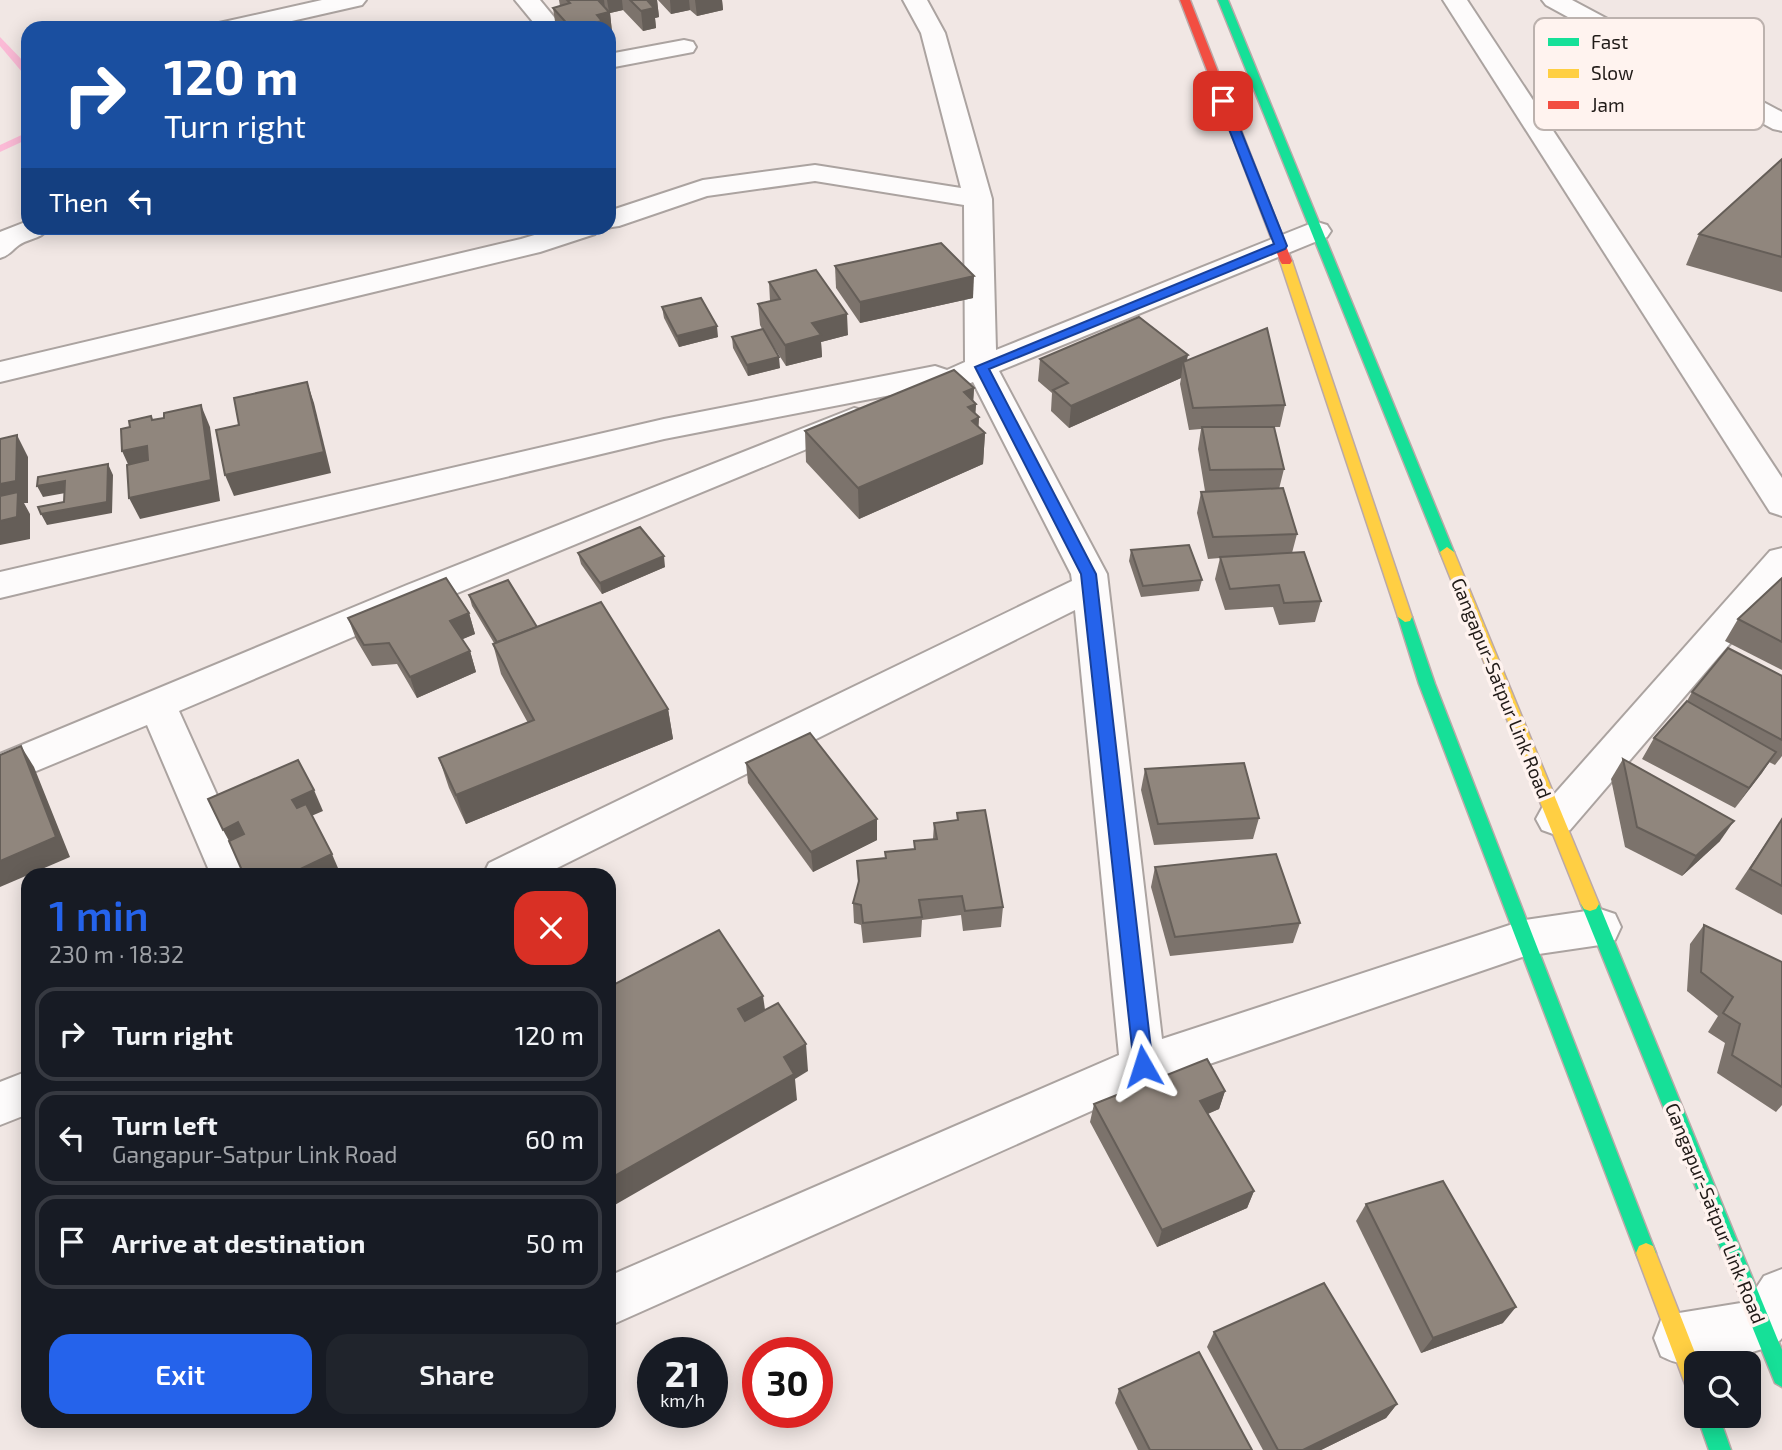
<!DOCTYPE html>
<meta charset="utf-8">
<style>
:root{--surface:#171b24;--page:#20242c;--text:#f1f3f6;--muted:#9ea1a6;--line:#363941;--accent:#2563eb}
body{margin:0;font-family:"Exo 2",sans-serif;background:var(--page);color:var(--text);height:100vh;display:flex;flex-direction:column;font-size:26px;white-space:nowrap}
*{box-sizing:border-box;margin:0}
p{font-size:23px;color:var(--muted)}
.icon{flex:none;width:38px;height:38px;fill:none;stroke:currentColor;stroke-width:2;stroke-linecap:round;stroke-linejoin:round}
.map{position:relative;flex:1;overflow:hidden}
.sheet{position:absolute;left:21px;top:868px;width:595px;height:560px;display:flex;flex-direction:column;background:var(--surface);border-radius:21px;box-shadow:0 4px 18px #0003}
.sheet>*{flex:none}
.guide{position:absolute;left:21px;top:21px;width:595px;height:214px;border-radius:21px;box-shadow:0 4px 18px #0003;background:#1a4fa0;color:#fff;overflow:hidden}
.buttons{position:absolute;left:1684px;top:1351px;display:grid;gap:14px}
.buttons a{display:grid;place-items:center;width:77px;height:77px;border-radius:14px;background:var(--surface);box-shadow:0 4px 18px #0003;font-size:35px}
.speed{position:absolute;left:637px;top:1337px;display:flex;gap:14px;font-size:35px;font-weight:700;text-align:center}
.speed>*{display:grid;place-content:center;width:91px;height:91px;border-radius:50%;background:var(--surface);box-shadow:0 4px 18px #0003;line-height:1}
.speed small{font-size:18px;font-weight:400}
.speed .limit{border:10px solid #d22;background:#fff;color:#111}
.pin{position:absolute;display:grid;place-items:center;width:60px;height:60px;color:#fff;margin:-30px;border-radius:14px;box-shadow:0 4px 10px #0006}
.me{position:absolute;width:77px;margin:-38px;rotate:354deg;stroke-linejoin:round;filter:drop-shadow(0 0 5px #0008)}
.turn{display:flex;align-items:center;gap:24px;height:147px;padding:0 28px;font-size:32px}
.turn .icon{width:91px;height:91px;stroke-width:2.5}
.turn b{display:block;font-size:49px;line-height:60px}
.then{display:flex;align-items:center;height:66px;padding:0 28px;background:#0003;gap:14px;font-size:26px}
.round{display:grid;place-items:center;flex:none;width:74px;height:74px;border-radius:21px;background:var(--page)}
.headline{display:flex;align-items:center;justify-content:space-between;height:119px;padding:0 28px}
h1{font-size:42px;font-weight:600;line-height:52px;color:var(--accent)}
.cta{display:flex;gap:14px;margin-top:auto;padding:14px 28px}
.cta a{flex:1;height:80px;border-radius:21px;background:var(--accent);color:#fff;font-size:28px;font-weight:600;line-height:80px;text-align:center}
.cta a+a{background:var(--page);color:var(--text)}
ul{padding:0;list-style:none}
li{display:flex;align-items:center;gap:21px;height:94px;margin:0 14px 10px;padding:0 14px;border:4px solid var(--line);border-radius:21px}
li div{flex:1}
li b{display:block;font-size:26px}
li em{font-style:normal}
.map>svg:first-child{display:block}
</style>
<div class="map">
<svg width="1782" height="1450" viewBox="0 0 1782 1450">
<rect width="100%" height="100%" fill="#f1e7e4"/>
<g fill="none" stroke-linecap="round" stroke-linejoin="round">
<g fill="#fbbad6" fill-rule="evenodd">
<path d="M0 37 28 66V73L22 72 0 46Z"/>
<path d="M28 132V139L0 152V145Z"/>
</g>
<defs>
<g id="street">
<path d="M322 0H366L362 5 261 28H216L219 23Z"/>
<path d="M515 0H540L563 28H538Z"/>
<path d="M903 0H927L945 33 992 199 996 350 1307 225 1317 222 1327 225 1331 231 1327 237 999 371 1107 574 1162 1039 1525 920 1600 909 1615 914 1621 927 1615 940 1600 945 1525 956 1154 1083 609 1326V1276L1119 1055 1075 610 543 875H483L489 863 1072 581 1071 574 973 382 921 403 910 406 899 403 894 396 896 394 664 439 0 598V572L664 419 935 366 947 370 965 362 964 205 815 181 707 196 619 226 605 228H609V211L703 180 815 165 961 188 921 33Z"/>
<path d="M1443 0H1467L1782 478V516L1770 512Z"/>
<path d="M1542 0H1572L1782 112V131L1773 129 1546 5Z"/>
<path d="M684 40 693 42 696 47 693 52 609 68V54Z"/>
<path d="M28 221V228H49C42 239 29 238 19 245 11 251 10 255 0 258V232Z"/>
<path d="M558 228H599L595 234 540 252 0 382V362L521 239Z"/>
<path d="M854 408 865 411 870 418 865 425 433 603 179 711 253 875H211L147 725 0 786V754L407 585Z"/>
<path d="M1782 548V583L1570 830 1556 835 1542 830 1536 819 1542 808 1770 551Z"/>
<path d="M28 1071V1114L0 1125V1082Z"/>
<path d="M1782 1269V1338C1772 1353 1700 1363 1682 1363 1675 1363 1667 1359 1661 1356L1654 1338 1661 1320 1679 1313 1747 1302 1764 1276Z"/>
</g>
<g id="fast">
<path d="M1218 0H1228L1454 552 1452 556H1442L1440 552Z"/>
<path d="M1405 612 1412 617 1435 684 1656 1253 1653 1260 1646 1263 1639 1260 1636 1253 1419 684 1398 617Z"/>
<path d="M1590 897 1596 899 1599 904 1782 1350V1387L1775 1383 1581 904 1584 899Z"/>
<path d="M1697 1416H1719L1731 1450H1709Z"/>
</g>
<g id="slow">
<path d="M1286 257 1292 261 1412 617 1410 621 1405 622 1398 617 1280 261Z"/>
<path d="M1447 547 1454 552 1599 904 1596 909 1590 911 1584 909 1581 904 1440 552Z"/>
<path d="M1646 1243 1653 1246 1699 1363H1696V1395L1688 1392 1636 1253 1639 1246Z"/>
</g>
<path id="jam" d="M1180 0H1190L1292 261 1290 264H1282L1280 261Z"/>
</defs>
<use href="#street" stroke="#aba3a0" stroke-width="4"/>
<use href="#fast" stroke="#bba9a8" stroke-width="3"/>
<use href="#slow" stroke="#bba9a8" stroke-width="3"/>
<use href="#jam" stroke="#bba9a8" stroke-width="3"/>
<use href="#street" fill="#fdfbfb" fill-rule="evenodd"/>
<use href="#fast" fill="#16e098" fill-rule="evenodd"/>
<use href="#slow" fill="#ffcf43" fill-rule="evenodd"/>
<use href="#jam" fill="#f24e42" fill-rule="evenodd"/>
</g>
<g fill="#7c736c">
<path d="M559 0H657L659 17 655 18 656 28 643 31 623 10 610 13 612 32 609 33V28H556L553 8 560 6Z"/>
<path d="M658 0H722L723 10 697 16 690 10 671 14Z"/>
<path d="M1782 159V292L1686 265 1699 234Z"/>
<path d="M835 266 973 298 860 323 836 288Z"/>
<path d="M769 282 848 335 821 342 822 357 786 366 763 330 780 368 748 376 733 348 732 337 762 329 760 325 758 304 770 301Z"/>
<path d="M662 307 718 337 679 347 664 318Z"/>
<path d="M1040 359 1187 361 1285 405 1280 427H1272L1284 469 1279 489 1297 534 1292 553 1321 601 1315 622 1279 625 1273 607 1225 610 1215 579 1220 558 1208 559 1197 513 1201 492 1205 491 1198 449 1201 429 1189 430 1180 384 1181 378 1069 428 1051 411 1052 393 1038 381Z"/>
<path d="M974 388 973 401 976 404 975 414 979 417 978 427 985 433 983 464 859 519 806 462 805 431Z"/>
<path d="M1131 550 1202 580 1199 591 1141 597 1129 561Z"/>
<path d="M578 553 665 567 602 594 581 564Z"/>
<path d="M1782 578V670L1725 641 1738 619Z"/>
<path d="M469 595 537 627 668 709 673 739 466 824 449 788 439 758 528 723 501 674 493 644 494 643 472 606Z"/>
<path d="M469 613 475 634 462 639 470 651 476 672 417 698 397 664 372 666 356 639 348 618Z"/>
<path d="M1782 676V756L1775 765 1769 762 1735 808 1642 759 1654 738 1687 701 1692 692Z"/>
<path d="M1623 759 1720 841 1682 876 1625 847 1611 779Z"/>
<path d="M746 763 877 819V840L813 872 748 783Z"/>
<path d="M1145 769 1259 818 1253 839 1154 845 1141 790Z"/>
<path d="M957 813 1003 907 1001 927 963 931 961 915 922 920 921 937 863 943 861 925 854 923 853 903 858 885 857 861 885 858 914 849V841L933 839 934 823 957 821Z"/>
<path d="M1782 819V915L1735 889Z"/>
<path d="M1155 867 1300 923 1293 943 1170 956 1151 887Z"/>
<path d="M1704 925 1782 962V1105L1776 1112 1717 1073 1725 1043 1708 1032 1718 1016 1687 991 1690 944Z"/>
<path d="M1225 1091 1219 1109 1208 1114 1254 1191 1247 1208 1157 1247 1090 1122 1094 1104Z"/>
<path d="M1366 1204 1503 1323 1421 1353 1356 1221Z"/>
<path d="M1214 1332 1397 1404 1386 1418 1321 1450H1263L1207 1347Z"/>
<path d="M1119 1389 1252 1450H1138L1115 1403Z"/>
</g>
<g fill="#655e58">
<path d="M592 0H604L605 9Z"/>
<path d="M607 0H622L623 10 610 13 612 32 609 33V28H576L597 15 609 12Z"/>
<path d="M647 0H657L659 17 655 18 656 28 643 31 641 11Z"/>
<path d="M670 0H689L690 10 671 14Z"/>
<path d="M695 0H722L723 10 697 16Z"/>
<path d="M974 276 973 298 860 323V302Z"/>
<path d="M847 314 848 335 821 342 822 357 786 366 785 345 812 323Z"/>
<path d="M717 326 718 337 679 347 677 336Z"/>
<path d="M1188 355 1185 370 1183 362 1181 378 1069 428 1071 406Z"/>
<path d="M779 357 780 368 748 376 747 365Z"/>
<path d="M307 382 314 403 331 473 234 496 225 475Z"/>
<path d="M974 388 973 405 976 404 975 419 979 417 978 436 985 433 983 464 859 519 858 488 964 392Z"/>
<path d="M201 405 210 427 220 501 140 519 129 498Z"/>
<path d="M17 435 28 457V503H24L30 514V539L0 545V484Z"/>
<path d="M147 446 157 467 132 473 122 451Z"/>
<path d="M108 464 113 475 112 513 47 525 41 514 107 502Z"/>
<path d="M65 481 71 492 43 497 37 486Z"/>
<path d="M664 556 665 567 602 594 600 583Z"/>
<path d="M469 613 475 634 456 642 450 621Z"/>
<path d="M470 651 476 672 417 698 410 677Z"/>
<path d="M668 709 673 739 466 824 456 795Z"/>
<path d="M21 746 34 767 70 857 0 887V861Z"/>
<path d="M1776 752 1762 773 1735 808 1749 788Z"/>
<path d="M314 790 323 811 302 820 292 800Z"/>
<path d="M877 819V840L813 872 811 852Z"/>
<path d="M1734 821 1720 841 1682 876 1696 856Z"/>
<path d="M238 822 249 843 234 850 223 830Z"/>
<path d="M332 854 341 875H288Z"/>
<path d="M763 996 767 1023 742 1036 738 1009Z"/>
<path d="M806 1044 808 1071 795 1079 797 1100 613 1206 609 1193V1179L784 1057Z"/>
<path d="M1225 1091 1219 1109 1194 1119 1200 1101Z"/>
<path d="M1254 1191 1247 1208 1157 1247 1162 1230Z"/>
<path d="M1516 1307 1503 1323 1421 1353 1433 1338Z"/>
<path d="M1397 1404 1386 1418 1321 1450H1303Z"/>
</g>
<g fill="#90867d" stroke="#655e58" stroke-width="2">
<path d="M567 0H598L609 12 597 15 602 21 576 28H571L553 8 570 3Z"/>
<path d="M630 0H647L654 8 641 11Z"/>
<path d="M1782 159V257L1699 234Z"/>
<path d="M941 243 974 276 860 302 835 266Z"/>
<path d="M816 270 847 314 812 323 821 335 785 345 758 304 780 299 769 282Z"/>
<path d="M701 298 717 326 677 336 662 307Z"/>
<path d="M1139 317 1188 355 1071 406 1053 390 1068 383 1040 359Z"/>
<path d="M1267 328 1285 405 1193 408 1183 362Z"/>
<path d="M763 329 779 357 747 365 732 337Z"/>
<path d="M954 370 974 388 964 392 976 404 968 407 979 417 972 421 985 433 858 488 805 431Z"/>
<path d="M307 382 324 452 225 475 216 430 239 425 234 398Z"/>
<path d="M201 405 211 480 129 498 127 465 148 460 147 446 122 451 121 429 130 427 129 421 151 416 152 420 164 418V413Z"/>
<path d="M1202 427H1274L1284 469 1210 470Z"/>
<path d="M17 435 16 481 0 484V439Z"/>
<path d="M108 464 107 502 41 514 38 507 64 502 65 481 37 486 38 477Z"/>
<path d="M1283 488 1297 534 1213 537 1201 492Z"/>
<path d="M18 492 17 517 0 521V496Z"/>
<path d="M640 527 664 556 600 583 578 553Z"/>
<path d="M1189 545 1202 580 1143 586 1131 550Z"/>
<path d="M1304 552 1321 601 1284 603 1279 585 1230 589 1220 557Z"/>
<path d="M446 578 469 613 450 621 470 651 410 677 389 643 364 645 348 618Z"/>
<path d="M1782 578V642L1738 619Z"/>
<path d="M508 580 537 627 497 642 469 595Z"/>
<path d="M601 602 668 709 456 795 439 758 534 720 493 644Z"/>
<path d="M1728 648 1782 676V740L1692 692Z"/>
<path d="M1687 701 1776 752 1749 788 1654 738Z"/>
<path d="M810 733 877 819 811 852 746 763Z"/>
<path d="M21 746 56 837 0 861V755Z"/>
<path d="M1623 759 1734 821 1696 856 1637 827Z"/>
<path d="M298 760 314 790 292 800 297 808 306 804 332 854 288 875H244L229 841 244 834 238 822 223 830 208 799Z"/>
<path d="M1244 763 1259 818 1158 824 1145 769Z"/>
<path d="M985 810 1003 907 965 911 962 896 919 900 922 917 863 923 861 905 853 903 859 881 857 861 886 858 885 852 915 849 914 841 937 839 934 823 958 820 957 813Z"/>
<path d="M1782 819V886L1750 869Z"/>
<path d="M1276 854 1300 923 1175 937 1155 867Z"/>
<path d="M1704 925 1782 962V1087L1732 1055 1740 1024 1723 1013 1733 997 1701 972Z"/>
<path d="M719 930 763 996 738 1009 745 1021 778 1003 806 1044 784 1057 794 1074 609 1179V987Z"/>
<path d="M1207 1059 1225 1091 1200 1101 1254 1191 1162 1230 1094 1104Z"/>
<path d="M1443 1181 1516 1307 1433 1338 1366 1204Z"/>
<path d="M1324 1283 1397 1404 1303 1450H1278L1214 1332Z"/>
<path d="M1199 1352 1252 1450H1150L1119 1389Z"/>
</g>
<path fill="#2563eb" stroke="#184099" stroke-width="2" d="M1223 98 1229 101 1287 246 1285 249 989 369 1096 574 1153 1066 1150 1072 1143 1074 1137 1072 1134 1066 1081 574 975 367 1274 244 1218 101Z"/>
<g text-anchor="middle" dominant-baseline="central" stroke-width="7" stroke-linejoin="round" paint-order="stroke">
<g font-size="19" fill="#211b18" stroke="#fff3ef">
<text transform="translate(1502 688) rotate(68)">Gangapur-Satpur Link Road</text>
<text transform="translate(1716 1213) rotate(68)">Gangapur-Satpur Link Road</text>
</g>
</g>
<rect x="1534" y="18" width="230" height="112" rx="10" fill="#fff3ef" stroke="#bcb2ae" stroke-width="2"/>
<rect x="1548" y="38" width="31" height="8" fill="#16e098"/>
<rect x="1548" y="69" width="31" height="9" fill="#ffcf43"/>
<rect x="1548" y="101" width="31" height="8" fill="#f24e42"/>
<g font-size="19" fill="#211b18">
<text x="1591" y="49">Fast</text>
<text x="1591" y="80">Slow</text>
<text x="1591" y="112">Jam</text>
</g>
</svg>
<div class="buttons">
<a><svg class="icon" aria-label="search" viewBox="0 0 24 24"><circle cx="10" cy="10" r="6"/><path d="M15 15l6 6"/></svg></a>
</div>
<div class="speed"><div>21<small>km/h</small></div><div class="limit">30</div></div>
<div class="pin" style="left:1223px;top:101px;background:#d93025"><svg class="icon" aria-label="arrive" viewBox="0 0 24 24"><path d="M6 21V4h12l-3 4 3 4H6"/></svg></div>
<svg class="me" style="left:1143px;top:1066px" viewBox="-20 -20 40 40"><path d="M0-17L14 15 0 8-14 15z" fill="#2563eb" stroke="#fff" stroke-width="4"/></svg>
<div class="guide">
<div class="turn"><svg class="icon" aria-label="right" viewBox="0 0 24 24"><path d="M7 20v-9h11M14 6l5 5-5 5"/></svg><div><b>120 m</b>Turn right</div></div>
<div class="then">Then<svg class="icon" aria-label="left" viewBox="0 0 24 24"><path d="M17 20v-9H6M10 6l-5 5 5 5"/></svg></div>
</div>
<section class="sheet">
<div class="headline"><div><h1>1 min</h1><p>230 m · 18:32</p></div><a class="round" style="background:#d93025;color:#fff"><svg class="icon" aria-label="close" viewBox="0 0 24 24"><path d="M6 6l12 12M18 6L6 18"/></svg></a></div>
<ul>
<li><svg class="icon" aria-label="right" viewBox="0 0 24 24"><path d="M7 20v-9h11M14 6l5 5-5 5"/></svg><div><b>Turn right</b></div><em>120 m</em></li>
<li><svg class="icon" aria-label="left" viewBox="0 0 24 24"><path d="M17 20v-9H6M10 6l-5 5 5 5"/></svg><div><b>Turn left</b><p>Gangapur-Satpur Link Road</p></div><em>60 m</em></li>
<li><svg class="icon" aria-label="arrive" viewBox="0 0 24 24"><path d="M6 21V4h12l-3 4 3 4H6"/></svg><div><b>Arrive at destination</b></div><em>50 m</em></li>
</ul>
<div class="cta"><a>Exit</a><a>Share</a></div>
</section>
</div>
